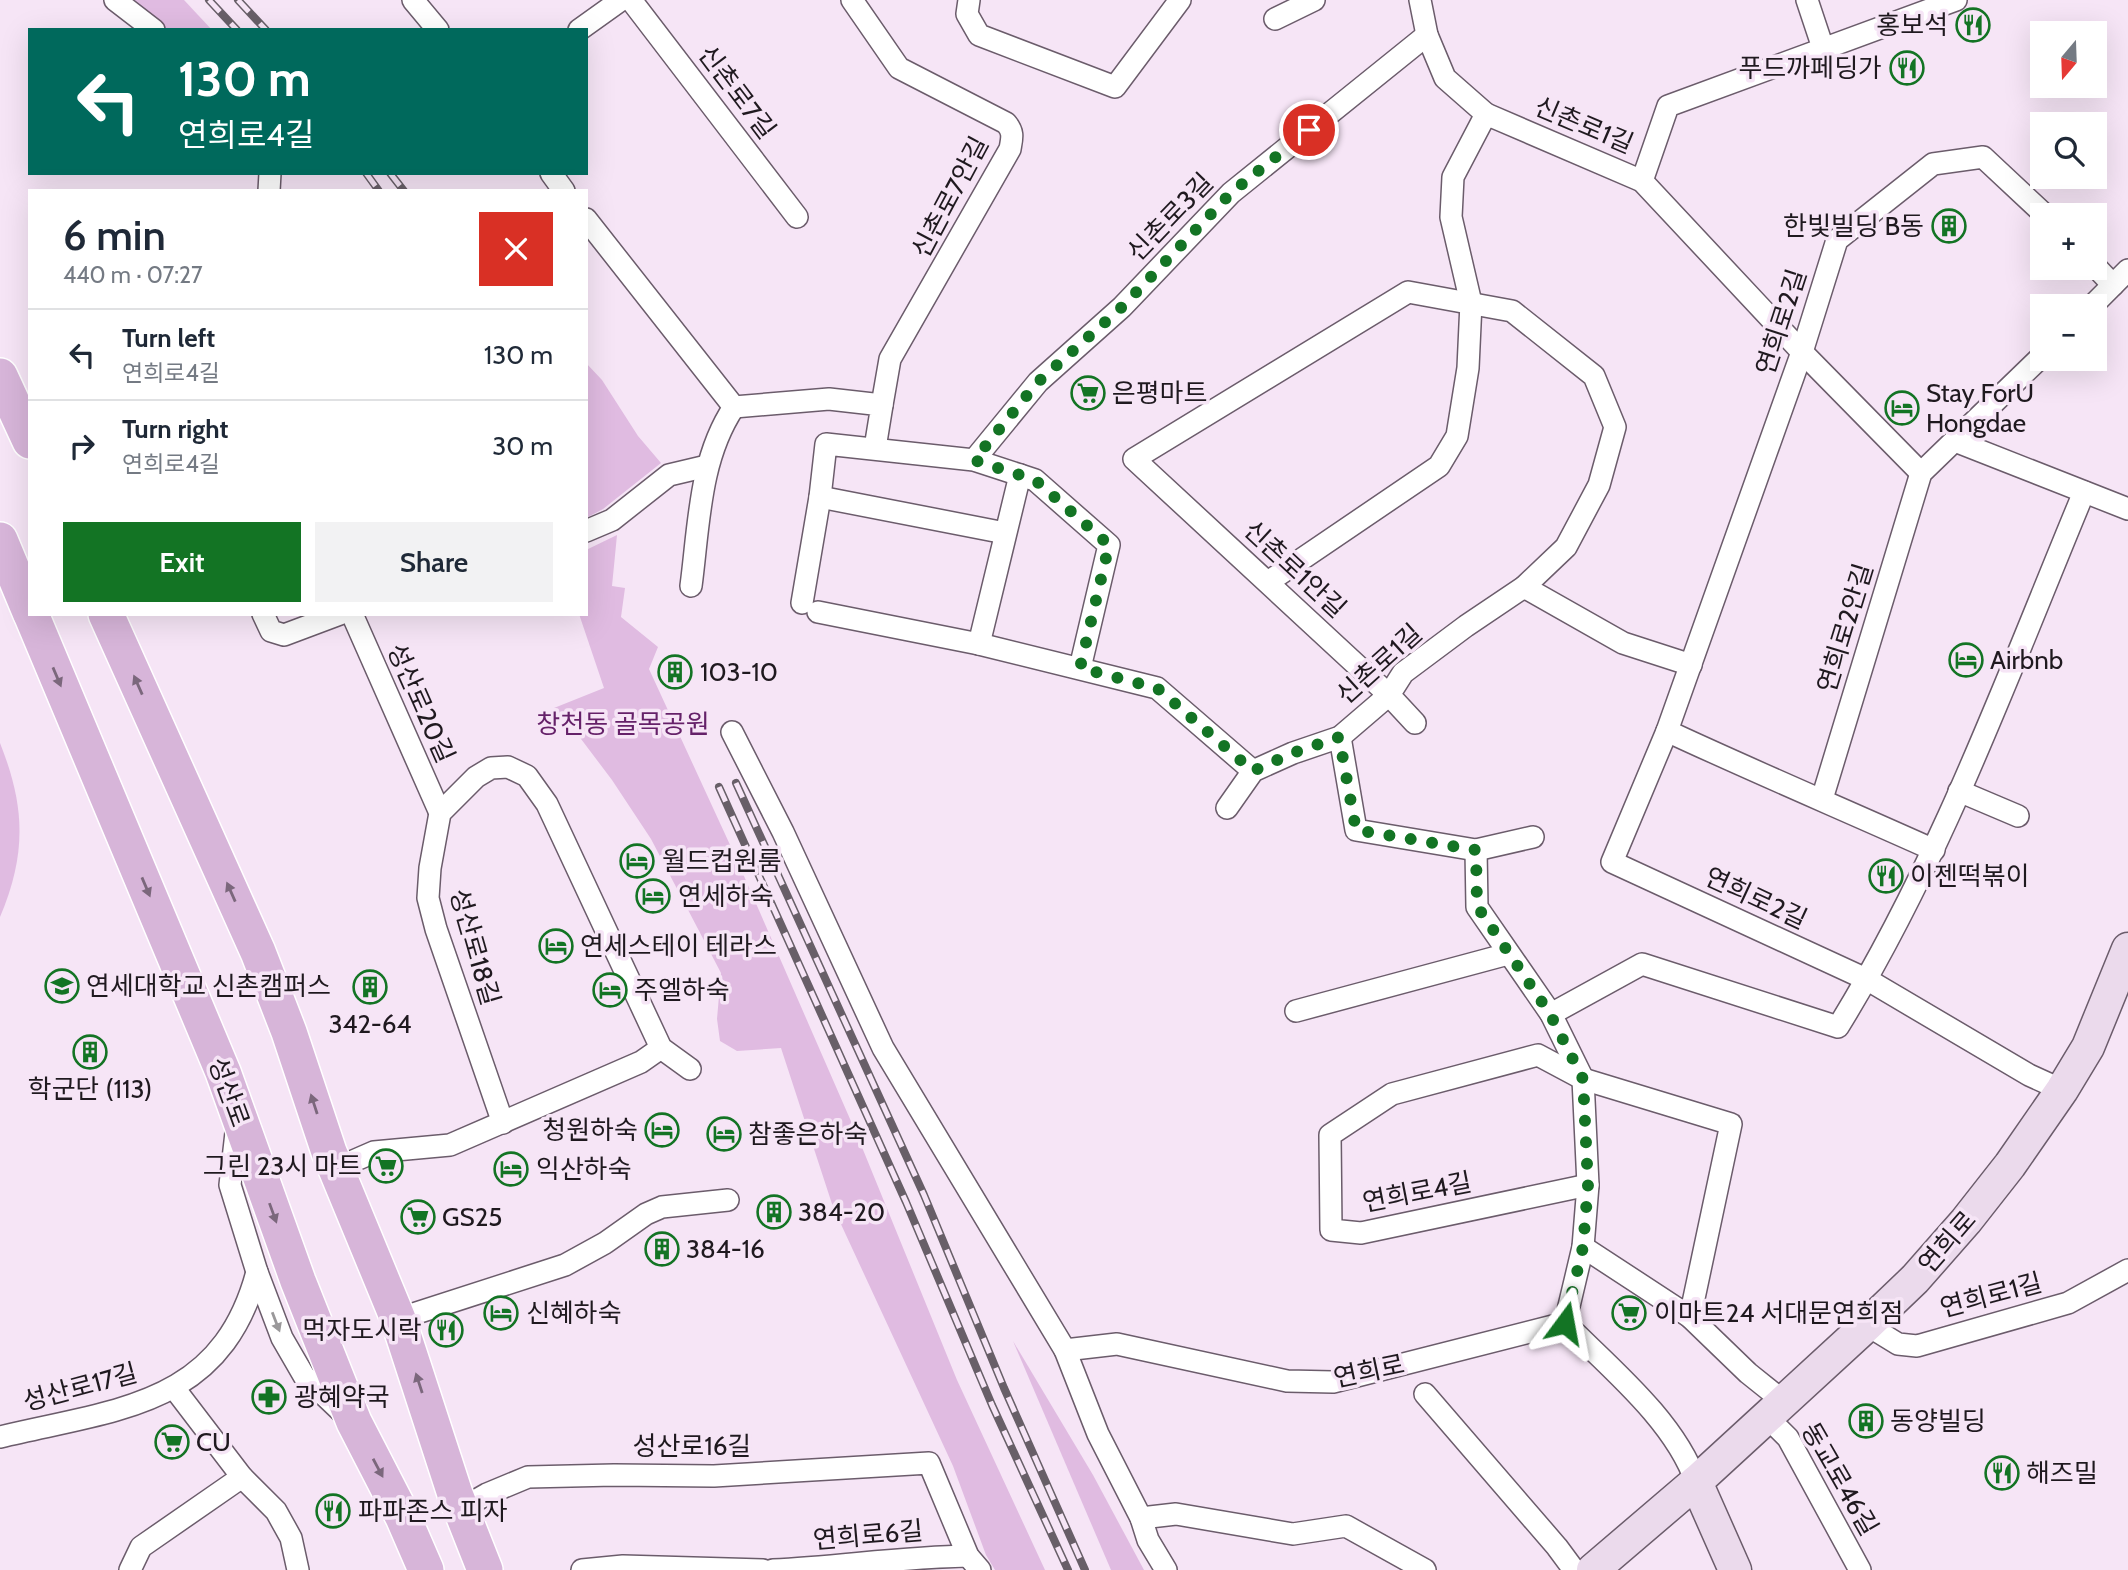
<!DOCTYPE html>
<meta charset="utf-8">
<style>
:root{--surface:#fff;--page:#f2f2f3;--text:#1f2937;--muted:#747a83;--line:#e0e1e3;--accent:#137424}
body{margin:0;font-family:Cabin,"Noto Sans KR",sans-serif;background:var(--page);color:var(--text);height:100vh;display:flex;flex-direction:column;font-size:26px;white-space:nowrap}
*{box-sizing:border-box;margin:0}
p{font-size:23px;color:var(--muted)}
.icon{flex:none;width:38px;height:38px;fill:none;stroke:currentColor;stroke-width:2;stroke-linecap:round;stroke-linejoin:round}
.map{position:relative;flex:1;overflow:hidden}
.sheet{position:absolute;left:28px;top:189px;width:560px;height:427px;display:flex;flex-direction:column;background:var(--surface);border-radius:0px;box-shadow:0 7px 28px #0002}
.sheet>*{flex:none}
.hud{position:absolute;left:28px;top:28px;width:560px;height:147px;border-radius:0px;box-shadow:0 7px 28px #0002;background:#00695c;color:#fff;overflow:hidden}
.needle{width:46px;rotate:199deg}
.controls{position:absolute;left:2030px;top:21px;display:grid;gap:14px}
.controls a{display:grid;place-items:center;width:77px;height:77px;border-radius:0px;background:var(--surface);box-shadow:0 7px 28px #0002;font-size:35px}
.pin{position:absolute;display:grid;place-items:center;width:60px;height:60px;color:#fff;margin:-30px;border:4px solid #fff;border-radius:50%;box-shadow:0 2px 7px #0007}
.me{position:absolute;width:77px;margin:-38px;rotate:13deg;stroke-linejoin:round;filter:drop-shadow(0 0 5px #0008)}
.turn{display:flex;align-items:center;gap:24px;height:147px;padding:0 35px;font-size:32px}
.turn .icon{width:91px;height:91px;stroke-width:2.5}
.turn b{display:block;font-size:49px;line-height:60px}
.round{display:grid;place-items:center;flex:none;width:74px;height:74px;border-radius:0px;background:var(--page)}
.summary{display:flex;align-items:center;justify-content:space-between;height:119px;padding:0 35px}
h1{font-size:42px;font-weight:600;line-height:52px}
.primary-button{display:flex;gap:14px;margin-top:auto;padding:14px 35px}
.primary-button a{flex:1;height:80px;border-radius:0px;background:var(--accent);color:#fff;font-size:28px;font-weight:600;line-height:80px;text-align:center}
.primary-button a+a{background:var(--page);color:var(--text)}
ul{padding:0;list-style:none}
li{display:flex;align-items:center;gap:21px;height:91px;padding:0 35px;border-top:2px solid var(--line)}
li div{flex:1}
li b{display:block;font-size:26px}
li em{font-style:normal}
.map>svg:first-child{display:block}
</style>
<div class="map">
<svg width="2128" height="1570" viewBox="0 0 2128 1570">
<rect width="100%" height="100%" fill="#f6e5f6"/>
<g fill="#e0bbe1">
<path d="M126 0H184L212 30H163Z"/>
<path d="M586 363 602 380 638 436 661 463 603 509 586 518Z"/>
<path d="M617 535 612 586 625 588 621 617 658 647 649 669 737 860 857 1135 957 1380 1045 1570H995L986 1555 953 1466 833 1207 781 1048 737 1051 720 1041 717 1019 721 973 651 839 612 780 575 731 554 708 604 688 579 614H586V550Z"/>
<path d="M0 743C25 806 27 853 0 917Z"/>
<path d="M1013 1341 1093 1475 1144 1570H1111Z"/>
</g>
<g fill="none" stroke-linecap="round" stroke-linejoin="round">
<defs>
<g id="street">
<path d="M115 0 154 30"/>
<path d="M413 0 438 30"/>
<path d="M631 0 797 217"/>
<path d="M852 0 899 68 1006 123C1014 132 1012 138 1010 149L890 359 882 405"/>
<path d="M969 0 967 14 979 35 1115 87 1180 0"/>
<path d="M1420 0 1427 35 1445 78 1486 114"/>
<path d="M1807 0 1823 48"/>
<path d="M1275 19 1314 0"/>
<path d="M579 30 621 0"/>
<path d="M551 173 564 191"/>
<path d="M1642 181 1668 106 1956 0"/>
<path d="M269 191 270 173"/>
<path d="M2045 215 1983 157 1933 164 1837 240 1802 352 1667 731 1612 862 1868 980 2029 1075 2062 1090"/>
<path d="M586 219 734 407 829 399 882 405 875 448"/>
<path d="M2095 266 2113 285"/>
<path d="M2092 306 2128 270"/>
<path d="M1955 441 2128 509"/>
<path d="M974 460 1038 382 1122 307 1231 193 1427 35"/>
<path d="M820 497 1005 533"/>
<path d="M586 531 612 520 669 475 707 466"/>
<path d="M1268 582 1439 466 1457 436 1468 368 1471 303 1451 217 1453 177 1486 114 1642 181 1802 352 1921 473"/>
<path d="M691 586C699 526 699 459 734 407"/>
<path d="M1524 587 1623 643 1691 665"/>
<path d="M802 603 820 497 826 444 974 460 1020 475 1035 480 1109 545 1080 668"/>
<path d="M818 612 979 644 1157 688 1253 771"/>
<path d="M263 614 271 631 284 635 340 614"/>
<path d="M352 614 440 813"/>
<path d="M979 644 1020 475"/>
<path d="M1667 731C1755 772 1845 810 1934 850"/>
<path d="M732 732 783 832 883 1048 1065 1350 1098 1434 1141 1518 1148 1540 1166 1570"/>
<path d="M1340 737 1356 830 1476 850 1533 837"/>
<path d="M1959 791 2018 816"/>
<path d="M1822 799 1921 473 2042 356"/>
<path d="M1227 808 1253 771 1293 753 1340 737 1389 695 1403 673 1466 626 1524 587 1566 547 1599 485 1615 427 1594 376 1512 311 1408 292 1134 459 1389 695 1415 723"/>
<path d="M1476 850 1477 907 1551 1014 1583 1079 1588 1185 1583 1247 1565 1323"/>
<path d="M1296 1011 1508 954"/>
<path d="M1551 1014 1642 964 1838 1027C1941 860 2009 672 2084 492"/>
<path d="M503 1123 436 929 428 898 430 868 440 813 476 777 491 768 508 767 527 776 547 804 661 1048 690 1069"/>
<path d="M237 1124 230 1185 257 1272 282 1338 304 1376 346 1416"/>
<path d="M335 1169 374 1152 450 1145 641 1062 661 1048"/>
<path d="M1588 1185 1361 1233 1331 1230 1330 1135 1392 1094 1538 1055 1583 1079 1731 1124 1690 1317"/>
<path d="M1583 1247 1690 1317 1748 1373 1783 1401"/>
<path d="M398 1319 565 1265 605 1243 646 1214 662 1207 728 1200"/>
<path d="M1867 1325 1898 1344 1917 1346 2068 1303 2128 1270"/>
<path d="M1065 1350 1117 1344 1287 1381 1333 1382 1565 1323C1610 1368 1675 1421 1696 1482"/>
<path d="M174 1388 242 1477 276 1511 291 1538 298 1570"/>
<path d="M1425 1394 1557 1547 1574 1570"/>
<path d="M1768 1418 1788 1438 1860 1570"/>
<path d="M0 1437C116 1409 221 1407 257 1272"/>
<path d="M461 1509 487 1494 528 1477 614 1475 714 1476 929 1463 968 1556 980 1570"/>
<path d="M1141 1518 1176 1514 1293 1534 1346 1526 1425 1570"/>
<path d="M130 1570 141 1547 242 1477"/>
<path d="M582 1570 623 1566 763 1570"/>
<path d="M773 1570C838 1567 902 1557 968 1556"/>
</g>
<g id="secondary">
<path d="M1696 1482 1735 1570"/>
<path d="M1593 1570 1696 1482 1867 1325 1915 1279 1966 1221 2010 1165 2062 1090 2088 1047 2128 949"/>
</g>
<g id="primary">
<path d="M0 376 30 441"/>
<path d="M0 540 30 612"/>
<path d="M31 614 223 1072 298 1281 354 1422 403 1517 426 1570"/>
<path d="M106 614 258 952 289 1032 329 1152 398 1319 455 1494 485 1570"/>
</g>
</defs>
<use href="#street" stroke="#6b5c6b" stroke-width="24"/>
<use href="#secondary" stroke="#6b5c6b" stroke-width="35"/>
<use href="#primary" stroke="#fff" stroke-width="38"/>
<use href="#street" stroke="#fff" stroke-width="21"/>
<use href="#secondary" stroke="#ebdaec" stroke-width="32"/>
<use href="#primary" stroke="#d7b5d9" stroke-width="35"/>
<defs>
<g id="rail">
<path d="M209 0 237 30"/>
<path d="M238 0 266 30"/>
<path d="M366 173 379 191"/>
<path d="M390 173 404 191"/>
<path d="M736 783 924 1195 1004 1388 1085 1570"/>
<path d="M719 787 906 1202 992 1405 1068 1570"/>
</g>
</defs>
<use href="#rail" stroke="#685f68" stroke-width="8"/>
<use href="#rail" stroke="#f6e5f6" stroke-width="5" stroke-dasharray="16" stroke-linecap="butt"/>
</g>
<defs><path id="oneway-solid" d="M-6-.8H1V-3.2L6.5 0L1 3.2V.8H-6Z" transform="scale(1.75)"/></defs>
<g fill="#7b677c">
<use href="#oneway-solid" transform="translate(57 677) rotate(67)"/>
<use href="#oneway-solid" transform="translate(138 685) rotate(-114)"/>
<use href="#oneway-solid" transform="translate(146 887) rotate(67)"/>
<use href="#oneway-solid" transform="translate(231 892) rotate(-114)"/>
<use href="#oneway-solid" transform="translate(314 1104) rotate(-108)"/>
<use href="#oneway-solid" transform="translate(273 1213) rotate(70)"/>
<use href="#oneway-solid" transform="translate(419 1383) rotate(-108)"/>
<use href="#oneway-solid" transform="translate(378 1468) rotate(62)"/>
</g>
<use fill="#9a989a" href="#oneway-solid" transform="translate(276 1322) rotate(69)"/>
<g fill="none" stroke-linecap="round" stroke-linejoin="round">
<path stroke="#137424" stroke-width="12" stroke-dasharray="0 21.6" d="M1309 130 1231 193 1122 307 1038 382 974 460 1035 480 1109 545 1080 668 1157 688 1253 771 1293 753 1339 737 1356 830 1476 850 1477 906 1550 1014 1583 1079 1588 1185 1583 1247 1565 1323"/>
</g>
<defs>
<symbol id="restaurant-ring" viewBox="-11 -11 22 22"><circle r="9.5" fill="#f6e5f6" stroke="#137424" stroke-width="1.5"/><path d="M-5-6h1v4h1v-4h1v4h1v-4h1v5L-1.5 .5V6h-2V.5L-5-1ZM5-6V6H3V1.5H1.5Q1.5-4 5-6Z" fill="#137424"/></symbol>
<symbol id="building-ring" viewBox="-11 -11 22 22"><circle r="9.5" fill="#f6e5f6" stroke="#137424" stroke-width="1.5"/><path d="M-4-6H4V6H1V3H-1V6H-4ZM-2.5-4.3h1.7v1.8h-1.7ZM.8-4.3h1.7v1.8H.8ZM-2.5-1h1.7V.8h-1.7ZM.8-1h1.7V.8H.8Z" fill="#137424"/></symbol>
<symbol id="supermarket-ring" viewBox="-11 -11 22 22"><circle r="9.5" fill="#f6e5f6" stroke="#137424" stroke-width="1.5"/><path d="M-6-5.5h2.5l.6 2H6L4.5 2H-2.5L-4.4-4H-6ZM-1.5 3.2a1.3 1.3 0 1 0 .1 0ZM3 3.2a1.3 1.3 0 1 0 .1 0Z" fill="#137424"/></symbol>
<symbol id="hotel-ring" viewBox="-11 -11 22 22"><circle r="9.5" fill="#f6e5f6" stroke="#137424" stroke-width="1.5"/><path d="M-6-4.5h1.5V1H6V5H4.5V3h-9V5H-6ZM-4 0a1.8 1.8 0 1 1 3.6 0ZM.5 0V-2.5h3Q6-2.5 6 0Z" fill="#137424"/></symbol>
<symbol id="university-ring" viewBox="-11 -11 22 22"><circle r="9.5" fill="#f6e5f6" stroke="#137424" stroke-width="1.5"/><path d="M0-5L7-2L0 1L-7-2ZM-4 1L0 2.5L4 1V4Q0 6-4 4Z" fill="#137424"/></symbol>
<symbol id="pharmacy-ring" viewBox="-11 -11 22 22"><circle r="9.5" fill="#f6e5f6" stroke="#137424" stroke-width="1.5"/><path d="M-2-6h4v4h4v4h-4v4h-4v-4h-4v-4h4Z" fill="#137424"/></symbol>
</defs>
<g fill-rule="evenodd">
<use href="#restaurant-ring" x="1954" y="6" width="38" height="38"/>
<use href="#restaurant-ring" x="1888" y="49" width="38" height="38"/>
<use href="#building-ring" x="1930" y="207" width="38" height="38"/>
<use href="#supermarket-ring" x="1069" y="374" width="38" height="38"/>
<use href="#hotel-ring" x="1883" y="389" width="38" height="38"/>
<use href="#hotel-ring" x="1947" y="641" width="38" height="38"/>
<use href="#building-ring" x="656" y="653" width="38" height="38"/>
<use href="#hotel-ring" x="618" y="842" width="38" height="38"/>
<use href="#restaurant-ring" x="1867" y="857" width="38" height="38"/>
<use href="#hotel-ring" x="634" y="877" width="38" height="38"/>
<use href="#hotel-ring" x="537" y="927" width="38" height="38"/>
<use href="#university-ring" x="43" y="967" width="38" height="38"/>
<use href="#building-ring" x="351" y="968" width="38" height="38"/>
<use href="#hotel-ring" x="591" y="971" width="38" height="38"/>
<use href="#building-ring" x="71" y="1033" width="38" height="38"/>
<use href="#hotel-ring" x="643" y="1111" width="38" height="38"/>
<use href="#hotel-ring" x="705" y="1115" width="38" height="38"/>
<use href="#supermarket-ring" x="367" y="1147" width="38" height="38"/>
<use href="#hotel-ring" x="492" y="1150" width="38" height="38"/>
<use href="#building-ring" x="755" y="1193" width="38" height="38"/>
<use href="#supermarket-ring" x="399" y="1198" width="38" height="38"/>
<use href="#building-ring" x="643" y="1230" width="38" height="38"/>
<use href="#hotel-ring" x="482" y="1294" width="38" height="38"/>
<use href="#supermarket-ring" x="1610" y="1294" width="38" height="38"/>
<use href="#restaurant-ring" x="427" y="1311" width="38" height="38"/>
<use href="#pharmacy-ring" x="250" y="1378" width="38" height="38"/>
<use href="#building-ring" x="1847" y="1402" width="38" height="38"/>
<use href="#supermarket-ring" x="153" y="1423" width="38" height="38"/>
<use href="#restaurant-ring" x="1983" y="1454" width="38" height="38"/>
<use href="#restaurant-ring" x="314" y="1492" width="38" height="38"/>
</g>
<g text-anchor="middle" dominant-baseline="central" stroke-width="7" stroke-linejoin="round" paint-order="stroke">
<g font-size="26" fill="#1f191f" stroke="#f6e5f6" text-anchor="start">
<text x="1948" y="25" text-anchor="end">홍보석</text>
<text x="1882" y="68" text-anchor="end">푸드까페딩가</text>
<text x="1924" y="226" text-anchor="end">한빛빌딩 B동</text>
<text x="1112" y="393">은평마트</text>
<text x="1926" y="393">Stay ForU<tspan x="1926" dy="30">Hongdae</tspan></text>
<text x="1990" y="660">Airbnb</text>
<text x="700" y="672">103-10</text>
<text x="662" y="861">월드컵원룸</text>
<text x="1910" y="876">이젠떡볶이</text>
<text x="678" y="896">연세하숙</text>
<text x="580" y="946">연세스테이 테라스</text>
<text x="86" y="986">연세대학교 신촌캠퍼스</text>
<text x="634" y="990">주엘하숙</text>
<text x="370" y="1024" text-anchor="middle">342-64</text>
<text x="90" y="1089" text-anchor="middle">학군단 (113)</text>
<text x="638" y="1130" text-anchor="end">청원하숙</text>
<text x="748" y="1134">참좋은하숙</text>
<text x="362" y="1166" text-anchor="end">그린 23시 마트</text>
<text x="536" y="1169">익산하숙</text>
<text x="798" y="1212">384-20</text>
<text x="442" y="1217">GS25</text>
<text x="686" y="1249">384-16</text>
<text x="526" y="1313">신혜하숙</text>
<text x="1654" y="1313">이마트24 서대문연희점</text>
<text x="422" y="1330" text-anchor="end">먹자도시락</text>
<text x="294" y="1397">광혜약국</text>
<text x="1890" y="1421">동양빌딩</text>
<text x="196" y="1442">CU</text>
<text x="2026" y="1473">해즈밀</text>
<text x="358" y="1511">파파존스 피자</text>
</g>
<g font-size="26" fill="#1f191f" stroke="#f6e5f6">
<text transform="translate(737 92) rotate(53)">신촌로7길</text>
<text transform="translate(1584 125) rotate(23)">신촌로1길</text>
<text transform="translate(950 197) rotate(-62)">신촌로7안길</text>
<text transform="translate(1170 217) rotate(-46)">신촌로3길</text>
<text transform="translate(1781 322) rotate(-72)">연희로2길</text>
<text transform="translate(1295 569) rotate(43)">신촌로1안길</text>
<text transform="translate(1845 628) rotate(-73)">연희로2안길</text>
<text transform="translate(1379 664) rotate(-42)">신촌로1길</text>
<text transform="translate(421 703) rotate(66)">성산로20길</text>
<text transform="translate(1756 898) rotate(25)">연희로2길</text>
<text transform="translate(475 947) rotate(74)">성산로18길</text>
<text transform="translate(229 1092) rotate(70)">성산로</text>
<text transform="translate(1417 1192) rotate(-11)">연희로4길</text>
<text transform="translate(1947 1242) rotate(-49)">연희로</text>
<text transform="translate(1991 1295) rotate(-15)">연희로1길</text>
<text transform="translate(1369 1371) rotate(-12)">연희로</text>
<text transform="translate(80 1387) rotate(-15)">성산로17길</text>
<text x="692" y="1446">성산로16길</text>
<text transform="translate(1840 1479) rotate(60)">동교로46길</text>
<text transform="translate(868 1535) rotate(-5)">연희로6길</text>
</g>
<g font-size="26" fill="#652169" stroke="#f6e5f6">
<text x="623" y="724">창천동 골목공원</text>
</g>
</g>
</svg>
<div class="controls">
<a><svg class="needle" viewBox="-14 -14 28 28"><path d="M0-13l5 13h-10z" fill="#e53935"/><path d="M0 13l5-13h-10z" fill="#747a83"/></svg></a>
<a><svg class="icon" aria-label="search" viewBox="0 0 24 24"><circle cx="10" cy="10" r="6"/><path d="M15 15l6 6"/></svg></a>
<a>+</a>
<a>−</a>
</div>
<div class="pin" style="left:1309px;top:130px;background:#d93025"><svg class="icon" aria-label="arrive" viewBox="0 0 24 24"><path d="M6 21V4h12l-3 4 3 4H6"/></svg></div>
<svg class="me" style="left:1565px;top:1323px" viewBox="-20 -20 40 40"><path d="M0-17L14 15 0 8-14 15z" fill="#137424" stroke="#fff" stroke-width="4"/></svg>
<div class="hud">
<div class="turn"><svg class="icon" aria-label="left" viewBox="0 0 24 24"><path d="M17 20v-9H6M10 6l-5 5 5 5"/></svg><div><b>130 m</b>연희로4길</div></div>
</div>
<section class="sheet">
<div class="summary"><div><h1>6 min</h1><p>440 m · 07:27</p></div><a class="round" style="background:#d93025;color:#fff"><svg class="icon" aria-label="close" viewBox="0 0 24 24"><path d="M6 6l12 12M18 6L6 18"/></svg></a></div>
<ul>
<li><svg class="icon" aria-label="left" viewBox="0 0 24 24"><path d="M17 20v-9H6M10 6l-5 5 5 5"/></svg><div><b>Turn left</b><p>연희로4길</p></div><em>130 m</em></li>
<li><svg class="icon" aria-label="right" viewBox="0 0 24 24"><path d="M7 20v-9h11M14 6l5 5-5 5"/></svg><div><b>Turn right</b><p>연희로4길</p></div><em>30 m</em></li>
</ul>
<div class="primary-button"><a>Exit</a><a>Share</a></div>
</section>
</div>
